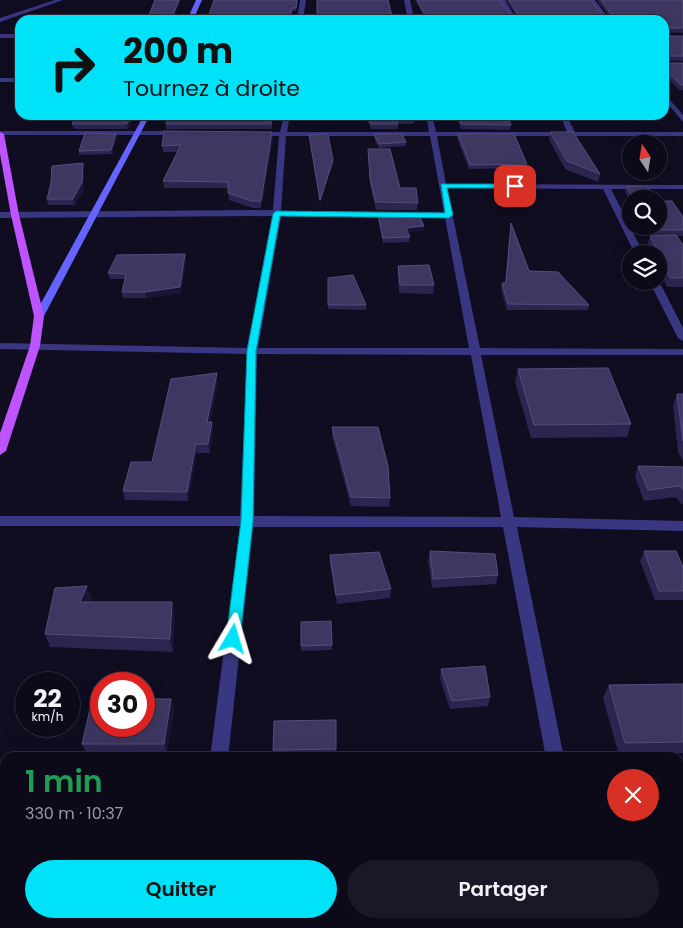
<!DOCTYPE html>
<html lang="fr">
<meta charset="utf-8">
<style>
:root{--surface:#0c0a19;--page:#1a1826;--text:#f1f3f6;--muted:#9a9aa2;--line:#2c2b38;--accent:#00e2f8}
body{margin:0;font-family:Poppins,sans-serif;background:var(--page);color:var(--text);height:100vh;display:flex;flex-direction:column;font-size:19px;white-space:nowrap}
*{box-sizing:border-box;margin:0}
p{font-size:16px;color:var(--muted)}
.icon{flex:none;width:28px;height:28px;fill:none;stroke:currentColor;stroke-width:2;stroke-linecap:round;stroke-linejoin:round}
.map{position:relative;flex:1;overflow:hidden}
.drawer{position:absolute;left:0px;top:752px;width:684px;height:176px;display:flex;flex-direction:column;background:var(--surface);border-radius:15px 15px 0 0;box-shadow:0 5px 20px #0002,0 0 0 1px var(--line)}
.drawer>*{flex:none}
.banner{position:absolute;left:15px;top:15px;width:654px;height:105px;border-radius:15px;box-shadow:0 5px 20px #0002,0 0 0 1px var(--line);background:#00e2f8;color:#111;overflow:hidden}
.needle{width:32px;rotate:348deg}
.tools{position:absolute;left:622px;top:135px;display:grid;gap:10px}
.tools a{display:grid;place-items:center;width:45px;height:45px;border-radius:50%;background:var(--surface);box-shadow:0 5px 20px #0002,0 0 0 1px var(--line);font-size:25px}
.speed{position:absolute;left:15px;top:672px;display:flex;gap:10px;font-size:25px;font-weight:700;text-align:center}
.speed>*{display:grid;place-content:center;width:65px;height:65px;border-radius:50%;background:var(--surface);box-shadow:0 5px 20px #0002,0 0 0 1px var(--line);line-height:1}
.speed small{font-size:12px;font-weight:400}
.speed .limit{border:8px solid #d22;background:#fff;color:#111}
.pin{position:absolute;display:grid;place-items:center;width:42px;height:42px;color:#fff;margin:-21px;border-radius:10px;box-shadow:0 2px 8px #0006}
.me{position:absolute;width:55px;margin:-28px;rotate:7deg;stroke-linejoin:round;filter:drop-shadow(0 0 4px #0008)}
.turn{display:flex;align-items:center;gap:18px;height:105px;padding:0 25px;font-size:22px}
.turn .icon{width:65px;height:65px;stroke-width:2.5}
.turn b{display:block;font-size:35px;line-height:42px}
.round{display:grid;place-items:center;flex:none;width:52px;height:52px;border-radius:26px;background:var(--page)}
.headline{display:flex;align-items:center;justify-content:space-between;height:85px;padding:0 25px}
h1{font-size:30px;font-weight:600;line-height:38px;color:#1e9e55}
.primary-button{display:flex;gap:10px;margin-top:auto;padding:10px 25px}
.primary-button a{flex:1;height:58px;border-radius:30px;background:var(--accent);color:#111;font-size:20px;font-weight:600;line-height:58px;text-align:center}
.primary-button a+a{background:var(--page);color:var(--text)}
.map>svg:first-child{display:block}
</style>
<div class="map">
<svg width="683" height="928" viewBox="0 0 683 928">
<rect width="100%" height="100%" fill="#100d21"/>
<g fill="none" stroke-linecap="round" stroke-linejoin="round">
<g fill="#393781" fill-rule="evenodd">
<path d="M55 0H63L0 22V18Z"/>
<path d="M300 0H306L303 20H297Z"/>
<path d="M404 0H410L414 20H408Z"/>
<path d="M499 0H505L517 20H511Z"/>
<path d="M589 0H595L610 20H604Z"/>
<rect x="0" y="34" width="20" height="4"/>
<rect x="0" y="78" width="20" height="4"/>
<path d="M664 93 683 115V122L664 99Z"/>
<path d="M284 115H290L287 132H429L426 115H432L436 132H567L560 115H566L575 132H683V136H437L446 184 683 185V189H611L644 254H635L603 189 447 188 480 348 683 349V355H481L514 517 683 521V531L517 527 564 758H546L503 527H253L228 758H210L240 526H0V516H240L247 354 0 349V343L247 348 272 216 0 218V212L273 210 279 136H255L251 134 255 132H280ZM286 136H430L444 212 281 211ZM281 216 445 218 469 348H258ZM257 354 471 355 501 517 254 516Z"/>
<path d="M0 131H180L184 133 180 135H0Z"/>
<path d="M649 281H659L683 328V341L678 338Z"/>
<rect x="0" y="790" width="5" height="18"/>
<rect x="679" y="792" width="4" height="18"/>
<path d="M189 924H209L208 928H188Z"/>
<path d="M578 924H598L599 928H579Z"/>
</g>
<g fill="#6564ff" fill-rule="evenodd">
<path d="M196 0H202L193 20H187Z"/>
<path d="M144 115H150L44 316 39 319 35 318 34 316Z"/>
</g>
<path fill="#bd54ff" fill-rule="evenodd" d="M0 132 4 134 19 215 44 316 40 346 6 451 0 455V433L30 346 34 316 11 215 0 154Z"/>
</g>
<g fill="#2c254f">
<path d="M214 0H298L296 11H292Z"/>
<path d="M415 0H500L513 20H426Z"/>
<path d="M506 0H591L603 17H610L597 0H683V33L664 32V20H519Z"/>
<path d="M665 36H683V61L664 60Z"/>
<path d="M664 62 665 63H683V90H679L664 74Z"/>
<path d="M135 115 128 129H74L72 124Z"/>
<path d="M272 115V129H166V124Z"/>
<rect x="318" y="115" width="25" height="3"/>
<path d="M365 115H414V124H398V129H371Z"/>
<path d="M456 115H507L511 125 510 130 461 129Z"/>
<path d="M550 132 600 174 598 182 565 169 549 139Z"/>
<path d="M116 134 117 137 112 154 79 155V151Z"/>
<path d="M374 134 406 142V146L379 148 374 138Z"/>
<path d="M458 134 527 164 526 168 469 169 457 138Z"/>
<path d="M309 135 333 164 320 204 310 139Z"/>
<path d="M273 139 261 208H253L229 200 228 188H164L163 181 178 152H163L162 146Z"/>
<path d="M368 149 400 188 418 203 417 210H376L370 185Z"/>
<path d="M83 163 84 169V189L75 205H48L47 199Z"/>
<path d="M626 187 656 199H631V203L625 192Z"/>
<path d="M378 215 424 226V230L408 232 410 237 409 242 383 243 378 219Z"/>
<path d="M683 217V236H677L683 245V287H667L659 269V254H652L647 245 650 236H652L646 226H659Z"/>
<path d="M511 223 529 271 589 305 588 310H507L501 289 502 283H505Z"/>
<path d="M185 254 186 260 181 293 146 298H123L122 292 125 279H110L108 273Z"/>
<path d="M398 266 434 285 433 294 399 293 398 275Z"/>
<path d="M328 278 366 305V310L328 309Z"/>
<path d="M518 369 631 424 627 437 531 438 515 382Z"/>
<path d="M218 381 210 422H212L213 431 210 453H197L188 501 125 500 123 491 152 462Z"/>
<path d="M677 394H683V461L678 452 673 405Z"/>
<path d="M332 427 390 498 389 507 351 506 332 436Z"/>
<path d="M638 466 683 467V504H681L676 497 644 501 635 477Z"/>
<path d="M430 551 498 575 496 584 432 588 428 560Z"/>
<path d="M644 551 683 567V600H655L640 561Z"/>
<path d="M330 555 391 589 390 598 337 604 330 564Z"/>
<path d="M92 599 91 602 175 615 173 652 50 647 45 634Z"/>
<path d="M331 621 332 650 301 651V622Z"/>
<path d="M441 669 490 697 488 706 450 709 440 678Z"/>
<path d="M683 684V753L619 755 603 698 609 685Z"/>
<path d="M171 699 174 708 167 752 86 753 82 744Z"/>
<path d="M336 720V757L274 758 273 750Z"/>
<rect x="462" y="924" width="79" height="4"/>
</g>
<g fill="#1a1435">
<path d="M179 0H181L173 20H171Z"/>
<path d="M132 115H135L128 129 127 124Z"/>
<path d="M272 132 273 139 261 208V201Z"/>
<path d="M116 134 117 137 112 154 111 150Z"/>
<path d="M333 160V164L320 204V200Z"/>
<path d="M83 163 84 169V189L75 205 73 199Z"/>
<path d="M424 226V230L406 232V228Z"/>
<path d="M185 254 186 260 181 293 146 298 145 292Z"/>
<path d="M217 373 218 381 208 431 207 422Z"/>
<path d="M212 422 213 431 210 453 208 444Z"/>
<path d="M196 444 197 453 188 501 187 492Z"/>
<path d="M87 586 92 599 85 615 80 602Z"/>
<path d="M172 602 175 615 173 652 170 639Z"/>
<path d="M171 699 174 708 167 752 164 744Z"/>
</g>
<g fill="#3e3762" stroke="#554e7b">
<path d="M155 0H179L171 20H147Z"/>
<path d="M214 0H297L296 8H292L290 20H207Z"/>
<path d="M317 0H388L393 20H317Z"/>
<path d="M417 0H500L513 20H428Z"/>
<path d="M509 0H591L603 17H612V15L601 0H683V28H665L664 32V20H559L553 17 519 16Z"/>
<path d="M664 34 665 36H683V56H665L664 60Z"/>
<path d="M664 62 665 63H683V85H681L664 69Z"/>
<path d="M76 115H132L127 124H72Z"/>
<path d="M167 115H272L271 124H166Z"/>
<path d="M367 115H414L415 119H396L398 124H371Z"/>
<path d="M458 115H507L511 125 461 124Z"/>
<path d="M164 131 272 132 261 201H252L228 193V182L163 181 181 145 162 146Z"/>
<path d="M550 132H573L600 174 567 161Z"/>
<path d="M85 133 116 134 111 150 79 151Z"/>
<path d="M328 134 333 160 320 200 309 135Z"/>
<path d="M374 134H402L406 142 379 144Z"/>
<path d="M458 134H514L527 164 470 165Z"/>
<path d="M368 149H390L400 188H416L418 203 376 202 370 178Z"/>
<path d="M83 163 82 182 73 199H47L51 183 52 166Z"/>
<path d="M647 186 656 199H634L626 187Z"/>
<path d="M659 201H672L683 217V230H653L651 226H659Z"/>
<path d="M378 215H419L424 226 406 228 410 237 383 238Z"/>
<path d="M511 223 529 271 558 272 589 305 508 304 502 283H506Z"/>
<path d="M676 235 683 245V278H670L650 236Z"/>
<path d="M185 254 180 287 145 292H122L126 274 108 273 117 255Z"/>
<path d="M429 265 434 285H400L398 266Z"/>
<path d="M353 275 366 305H328V278Z"/>
<path d="M608 368 631 424 534 425 518 369Z"/>
<path d="M217 373 207 422H212L208 444H196L187 492 123 491 131 462H152L171 379Z"/>
<path d="M677 394H683V441Z"/>
<path d="M332 427H378L388 466 390 498 351 497Z"/>
<path d="M638 466 683 467V490L680 486 648 490Z"/>
<path d="M430 551 495 554 498 575 433 579Z"/>
<path d="M644 551H676L683 567V591H659Z"/>
<path d="M379 552 391 589 336 595 330 555Z"/>
<path d="M87 586 80 602H172L170 639 45 634 55 588Z"/>
<path d="M331 621 332 645 301 646V622Z"/>
<path d="M485 666 490 697 452 701 441 669Z"/>
<path d="M683 684V742L625 743 609 685Z"/>
<path d="M144 699H171L164 744H82L92 700H101V726H144Z"/>
<path d="M336 720V749L273 750 274 721Z"/>
<path d="M313 924H378V928H312Z"/>
<rect x="465" y="924" width="76" height="4"/>
</g>
<path fill="#00e2f8" stroke="#0093a1" d="M441 184H515L519 186 515 188H447L453 215 449 218 280 216 256 351 253 521 240 639 238 643 233 645 228 643 226 639 241 521 247 351 273 214 276 211 445 213Z"/>
</svg>
<div class="tools">
<a><svg class="needle" viewBox="-14 -14 28 28"><path d="M0-13l5 13h-10z" fill="#e53935"/><path d="M0 13l5-13h-10z" fill="#9a9aa2"/></svg></a>
<a><svg class="icon" aria-label="search" viewBox="0 0 24 24"><circle cx="10" cy="10" r="6"/><path d="M15 15l6 6"/></svg></a>
<a><svg class="icon" aria-label="layers" viewBox="0 0 24 24"><path d="M12 4l9 5-9 5-9-5zM3 14l9 5 9-5"/></svg></a>
</div>
<div class="speed"><div>22<small>km/h</small></div><div class="limit">30</div></div>
<div class="pin" style="left:515px;top:186px;background:#d93025"><svg class="icon" aria-label="arrive" viewBox="0 0 24 24"><path d="M6 21V4h12l-3 4 3 4H6"/></svg></div>
<svg class="me" style="left:233px;top:639px" viewBox="-20 -20 40 40"><path d="M0-17L14 15 0 8-14 15z" fill="#00e2f8" stroke="#fff" stroke-width="4"/></svg>
<div class="banner">
<div class="turn"><svg class="icon" aria-label="right" viewBox="0 0 24 24"><path d="M7 20v-9h11M14 6l5 5-5 5"/></svg><div><b>200 m</b>Tournez à droite</div></div>
</div>
<section class="drawer">
<div class="headline"><div><h1>1 min</h1><p>330 m · 10:37</p></div><a class="round" style="background:#d93025;color:#fff"><svg class="icon" aria-label="close" viewBox="0 0 24 24"><path d="M6 6l12 12M18 6L6 18"/></svg></a></div>
<div class="primary-button"><a>Quitter</a><a>Partager</a></div>
</section>
</div>
